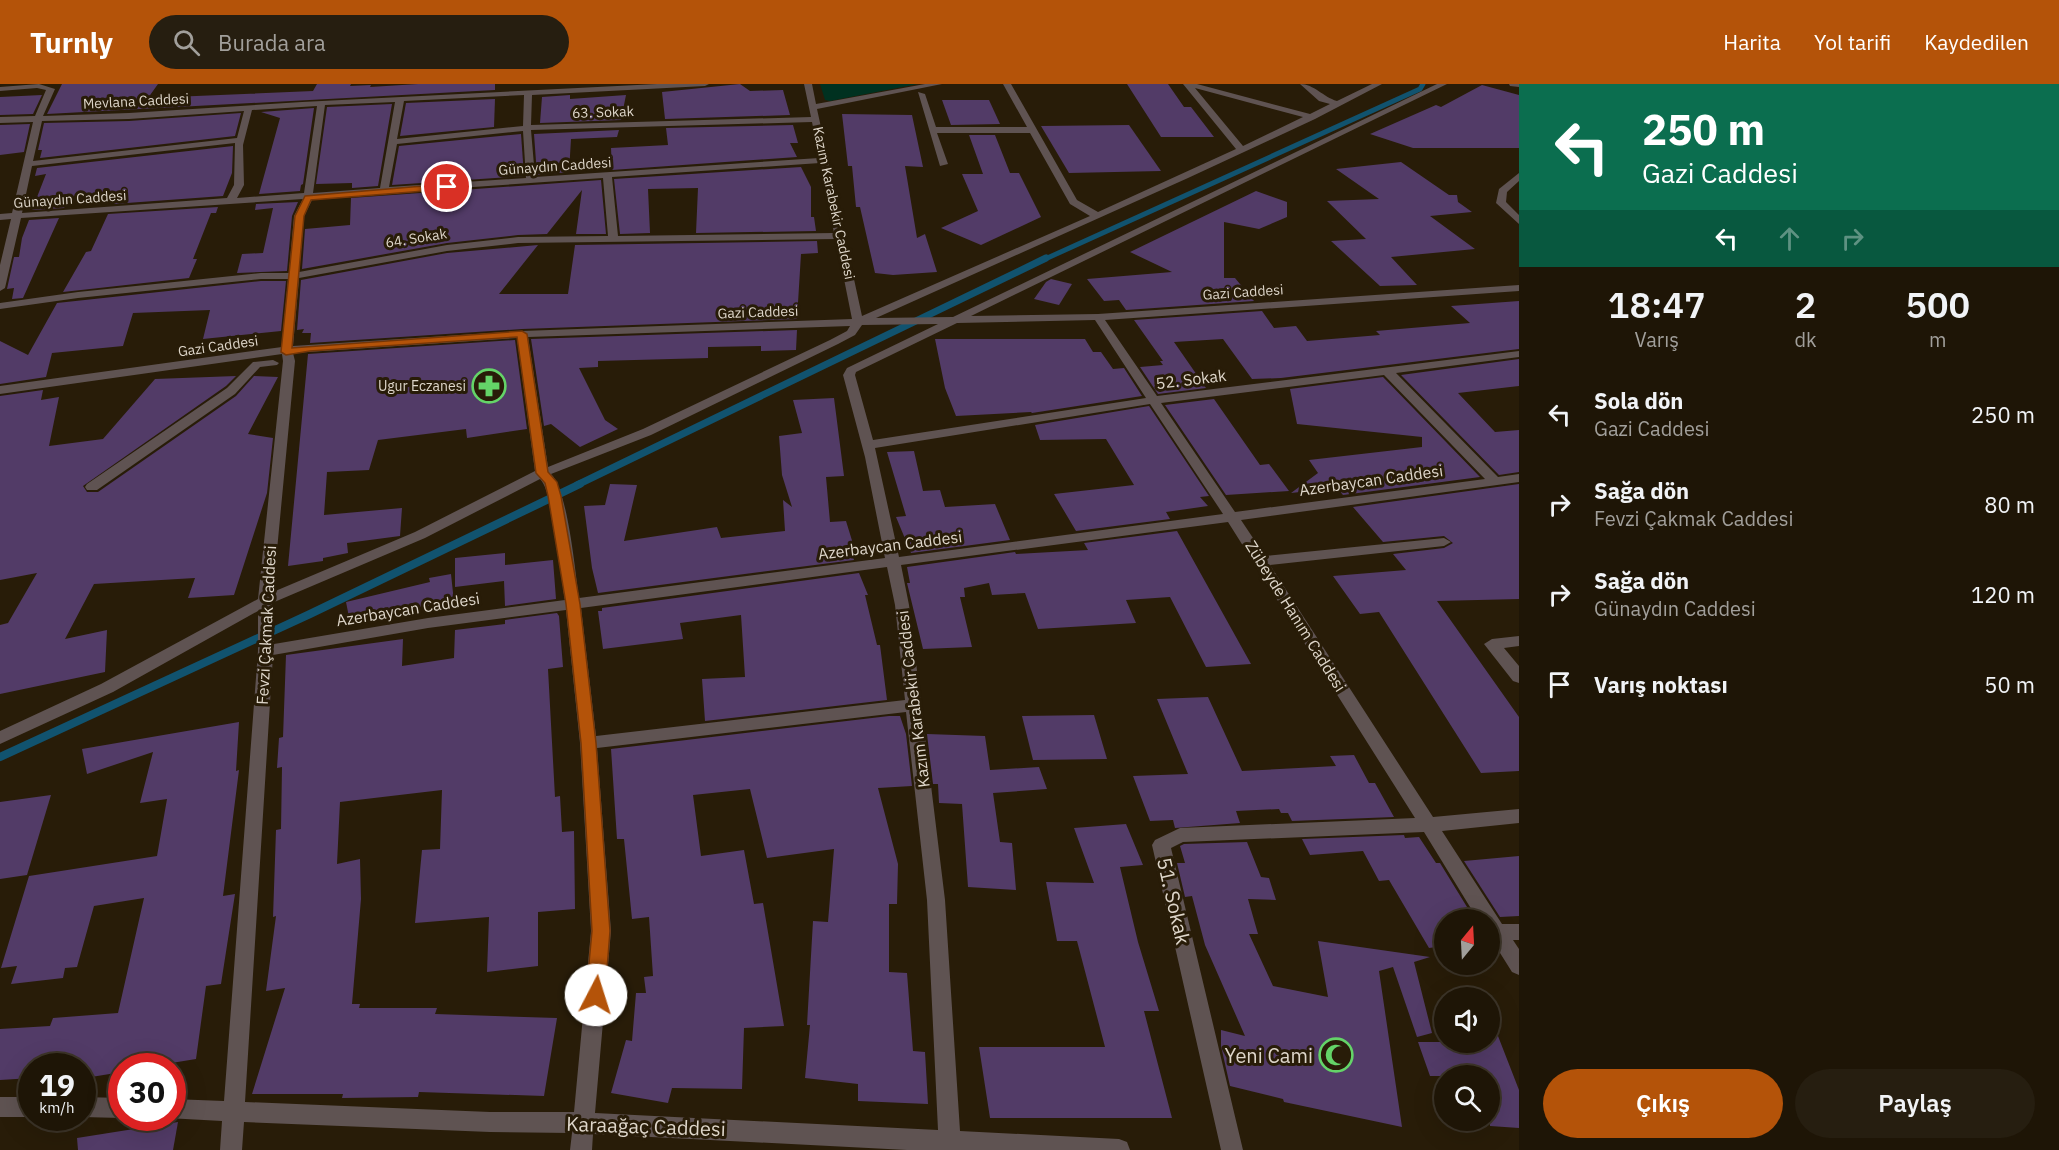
<!DOCTYPE html>
<html lang="tr">
<meta charset="utf-8">
<style>
:root{--surface:#1e1506;--page:#261e10;--text:#f1f3f6;--muted:#a19f9b;--line:#3c3428;--accent:#b45309}
body{margin:0;font-family:"IBM Plex Sans",sans-serif;background:var(--page);color:var(--text);height:100vh;display:flex;flex-direction:column;font-size:22px;white-space:nowrap}
*{box-sizing:border-box;margin:0}
p{font-size:20px;color:var(--muted)}
.icon{flex:none;width:33px;height:33px;fill:none;stroke:currentColor;stroke-width:2;stroke-linecap:round;stroke-linejoin:round}
.map{position:relative;flex:1;overflow:hidden}
.panel{display:flex;flex-direction:column;background:var(--surface);width:540px}
.panel>*{flex:none}
.top-card{background:#0b6e4f;color:#fff;overflow:hidden}
.needle{width:39px;rotate:18deg}
.tools{position:absolute;left:1434px;top:825px;display:grid;gap:12px}
.tools a{display:grid;place-items:center;width:66px;height:66px;border-radius:50%;background:var(--surface);box-shadow:0 6px 24px #0002,0 0 0 2px var(--line);font-size:30px}
.speed{position:absolute;left:18px;top:969px;display:flex;gap:12px;font-size:30px;font-weight:700;text-align:center}
.speed>*{display:grid;place-content:center;width:78px;height:78px;border-radius:50%;background:var(--surface);box-shadow:0 6px 24px #0002,0 0 0 2px var(--line);line-height:1}
.speed small{font-size:15px;font-weight:400}
.speed .limit{border:9px solid #d22;background:#fff;color:#111}
.pin{position:absolute;display:grid;place-items:center;width:51px;height:51px;color:#fff;margin:-26px;border:3px solid #fff;border-radius:50%;box-shadow:0 2px 6px #0007}
.me{position:absolute;width:66px;margin:-33px;rotate:5deg;stroke-linejoin:round;filter:drop-shadow(0 0 4px #0008)}
.turn{display:flex;align-items:center;gap:21px;height:126px;padding:0 24px;font-size:27px}
.turn .icon{width:78px;height:78px;stroke-width:2.5}
.turn b{display:block;font-size:42px;line-height:51px}
.lanes{display:flex;align-items:center;height:57px;padding:0 24px;background:#0003;justify-content:center;gap:30px;direction:ltr}
.lanes .off{opacity:.35}
.eta{display:flex;justify-content:space-evenly;align-items:center;height:102px;text-align:center}
.eta b{font-size:36px;font-weight:600;line-height:42px}
.action{display:flex;gap:12px;margin-top:auto;padding:12px 24px}
.action a{flex:1;height:69px;border-radius:36px;background:var(--accent);color:#fff;font-size:24px;font-weight:600;line-height:69px;text-align:center}
.action a+a{background:var(--page);color:var(--text)}
ul{padding:0;list-style:none}
li{display:flex;align-items:center;gap:18px;height:90px;padding:0 24px}
li div{flex:1}
li b{display:block;font-size:22px}
li em{font-style:normal}
header{display:flex;align-items:center;gap:36px;box-sizing:border-box;height:84px;padding:0 30px;background:var(--accent);color:#fff}
header strong{font-size:28px}
nav{display:flex;gap:33px;margin-inline-start:auto;font-size:21px}
.search{width:420px;height:54px;background:var(--page);display:flex;align-items:center;gap:15px;box-sizing:border-box;padding:0 21px;border-radius:33px;color:var(--muted);font-size:22px}
main{display:flex;flex:1;min-height:0}
.map>svg:first-child{display:block}
</style>
<header>
<strong>Turnly</strong>
<div class="search"><svg class="icon" aria-label="search" viewBox="0 0 24 24"><circle cx="10" cy="10" r="6"/><path d="M15 15l6 6"/></svg>Burada ara</div>
<nav><a>Harita</a><a>Yol tarifi</a><a>Kaydedilen</a></nav>
</header>
<main>
<div class="map">
<svg width="1519" height="1066" viewBox="0 0 1519 1066">
<rect width="100%" height="100%" fill="#281c08"/>
<path fill="#003120" d="M820 0H918L830 17 825 16Z"/>
<g fill="none" stroke-linecap="round" stroke-linejoin="round">
<path stroke="#11536f" stroke-width="5" d="M1043 176 1420 5 1423 0"/>
<path stroke="#11536f" stroke-width="7" d="M577 401 1046 174"/>
<path stroke="#11536f" stroke-width="8" d="M0 673 310 530 580 400"/>
</g>
<g fill="#523b67">
<path d="M62 0H158L148 14 313 7 317 0H351L350 2 371 1 370 3 418 0H495V6L47 30Z"/>
<path d="M740 0 750 7 783 6 790 31 665 35 662 8Z"/>
<path d="M1127 0H1168L1184 23H1191L1214 53H1161Z"/>
<path d="M1482 1 1519 11V64H1413L1370 50 1436 21 1441 23Z"/>
<path d="M42 11 33 30 0 31V13Z"/>
<path d="M570 11V15L626 11 621 36 540 39 542 13Z"/>
<path d="M495 15 494 43 400 52 406 19Z"/>
<path d="M942 16H989L1000 40 951 41Z"/>
<path d="M392 20 378 102 352 104V99L316 100 327 23Z"/>
<path d="M314 24 303 100 301 101 300 107 259 110 280 34 261 28Z"/>
<path d="M241 29 235 52 40 74 42 66H38L44 39 129 37Z"/>
<path d="M842 30 912 31 923 83 905 82 917 154 925 150 937 188 893 191 875 189 860 123H856L852 82H848Z"/>
<path d="M30 40 24 68 0 71V41Z"/>
<path d="M793 41 798 59H790L797 73 612 86 611 64 668 61 666 44Z"/>
<path d="M1129 41 1161 87 1069 89 1041 42Z"/>
<path d="M619 46 617 53 571 55 569 88 537 91 534 50Z"/>
<path d="M521 50 524 92 392 101 399 62Z"/>
<path d="M969 51H995L1010 89H1019L1041 133 981 161 941 144 978 127 962 90H983Z"/>
<path d="M233 62 232 89 223 112 113 120 117 113 67 118 64 124 32 126 46 90 35 92 37 84Z"/>
<path d="M1401 78 1449 111H1457L1458 118 1472 128 1430 132 1475 165 1391 173 1417 201 1380 202 1331 157 1366 155 1327 117 1379 115 1336 85Z"/>
<path d="M801 83 811 103V133H814L816 147 696 149 698 104 648 105 650 149 620 150 614 95Z"/>
<path d="M601 96 606 150H576L582 106 547 150 518 151 447 159 302 185 305 145 350 141 351 114Z"/>
<path d="M1256 107 1287 118V133L1259 145 1224 138V194H1235L1254 217 1126 226 1119 216 1104 217 1087 195 1172 188 1130 168Z"/>
<path d="M298 118 292 132 287 187 237 189 242 170 263 169 273 124 255 126 256 120Z"/>
<path d="M218 123 216 129H211L193 175H197L189 194 63 208 86 168 91 167 108 130Z"/>
<path d="M59 134 23 214 12 215 14 204 7 205 14 173H19L22 154 29 136Z"/>
<path d="M817 157 818 169 801 170 797 235 522 245 310 259 311 249H302L304 245 297 246 301 196 447 169 538 161 499 210H568L575 161Z"/>
<path d="M1051 195 1072 200 1059 221 1034 215 1046 198Z"/>
<path d="M261 197H286L281 247 203 255 210 226 133 229 123 262 52 269 46 293 0 300V257L28 271 57 219Z"/>
<path d="M1519 217V265L1281 294 1252 295 1223 255 1174 258 1206 304 1158 310 1140 283 1163 281 1160 277H1163L1134 236 1262 227 1274 244 1296 242 1307 257 1380 251 1376 247 1470 239 1451 222Z"/>
<path d="M797 246 796 266 761 267V262L708 263V274L598 277V283L579 284 605 336 618 345 580 363 551 340 544 342 531 255Z"/>
<path d="M935 255H1085L1093 268H1101L1113 285 1124 284 1142 312 1032 329 1031 328 956 332 945 304Z"/>
<path d="M515 256 527 345 467 354 466 345 378 356 369 386 327 388 324 431 402 424 400 452 347 459 348 469 323 474V477L288 482 308 270Z"/>
<path d="M1519 275V302L1458 309 1495 348 1519 346V388L1499 391 1401 291Z"/>
<path d="M236 292 226 302 83 402 87 408H98L236 312 254 292 278 293 248 350 273 354 267 409 234 511 188 514 195 494 94 500 65 555 107 546 105 588 0 610V541L8 539 37 489 0 496V312L43 306 41 316 59 313 49 362 103 355 155 295Z"/>
<path d="M1383 293 1480 393 1343 411 1337 404 1291 409 1318 389 1309 376 1422 363V353L1297 340 1290 305Z"/>
<path d="M834 314 844 392 826 393 830 438 846 437 854 463 850 464 854 476 598 509 592 484 584 422 605 421 610 400 637 401 624 457 717 443 721 454 785 447 783 416 792 423 782 391 779 352 802 349 793 316Z"/>
<path d="M1214 315 1260 381 1269 380 1289 407 1226 411 1165 321Z"/>
<path d="M1149 322 1209 412 1200 413 1208 422 1166 428 1170 435 1076 447 1054 410 1134 401 1106 355 1040 356 1035 341Z"/>
<path d="M914 367 923 407 940 406 945 423 995 420 1010 456 911 469 896 433 906 432 887 368Z"/>
<path d="M1519 400V515L1437 517 1519 633V687L1481 689 1379 528 1360 530 1333 492 1406 486 1393 470 1444 464 1453 459 1444 452 1383 458 1353 423Z"/>
<path d="M1177 447 1251 580 1206 583 1170 513 1126 516 1136 539 1038 545 1025 509 992 511 989 499 964 504 965 513H960L972 563 923 565 907 499H910L907 483 1015 468 1016 470 1088 466 1084 459Z"/>
<path d="M505 469V481L553 476 556 515 505 522 504 497 455 503V474Z"/>
<path d="M859 489 868 511H865L877 561H880L887 616 705 637 702 595 745 593 741 531 680 539 683 555 603 565 598 527H602V524Z"/>
<path d="M451 490 454 518 349 533 346 518 430 498 429 494Z"/>
<path d="M557 529 559 532 563 583 548 585 555 713 560 712 562 748 574 747 575 825 538 828V882L487 888 489 833 415 839 422 766 440 765 442 706 340 718 337 780 360 775 361 815 352 920H360L359 924H437L435 930 557 934 544 1012 419 1008 418 1013 342 1014 343 1010H252L285 904 266 907 276 832 273 833 276 746 281 745 282 683 277 684 279 654 283 653 286 571 403 555 402 582 454 574 455 546 505 540V536Z"/>
<path d="M1208 613 1242 687 1336 682 1330 672 1354 671 1369 699H1375L1394 733 1292 737 1288 729H1281L1279 725 1236 727 1240 739 1175 744 1173 736 1150 737 1133 692 1188 690 1157 615Z"/>
<path d="M1094 631 1107 675 1033 676 1022 632Z"/>
<path d="M889 632H900L906 650 912 702 878 704 898 780 897 820H889V888L907 889 913 967 925 968 928 1020 858 1017V1000L805 994 810 941H807L813 837 828 838 834 765 767 774 750 705 693 711 701 772 744 766 754 820 763 819 784 942 744 944 742 1005 672 1004 668 1019 611 1009 626 956 632 957 636 909H646L644 893 653 892 649 833 632 835 624 755H617L611 665Z"/>
<path d="M239 638 236 687 239 686 223 812 235 810 221 900 206 902 196 975 153 982H122V988L85 994 88 982H32V994L0 996V945L50 942 53 934 118 929 144 814 94 822 77 883 65 884 63 894 11 900 17 882 1 884 29 792 157 772 167 715 140 719 153 668 87 690 82 665Z"/>
<path d="M927 650 985 652 990 686 1039 683 1047 705 993 709 1000 758 1012 759 1016 806 968 803 962 720 939 719 938 700H933Z"/>
<path d="M51 711 27 791 0 795V718Z"/>
<path d="M1126 740 1143 781 1120 783 1138 858 1159 927H1144L1172 1034H990L979 963H1105L1077 857H1057L1046 798 1094 799 1074 744Z"/>
<path d="M1404 751 1405 754 1419 753 1436 779H1440L1475 836H1444V862L1429 864 1389 796 1379 797 1363 767 1310 771 1302 755Z"/>
<path d="M1247 758 1261 793 1269 794 1276 816 1248 815 1258 850H1249L1273 902 1328 913 1318 857 1430 873 1414 878 1432 949 1417 953 1393 883 1379 887 1402 1043 1284 1018 1283 1015 1230 1002 1221 962V946L1245 952 1205 861 1192 812 1185 813 1177 779H1185L1180 762 1184 760Z"/>
<path d="M1519 772V832L1500 833 1464 777Z"/>
<path d="M1491 934 1519 1006V1044L1490 1042V992H1430L1418 958H1490Z"/>
<path d="M178 1038 173 1066H78L77 1054Z"/>
</g>
<g fill="none" stroke-linecap="round" stroke-linejoin="round">
<g fill="#5f5352" fill-rule="evenodd">
<path d="M39 0 55 5 43 32 129 29 302 18 657 0H709L705 2 532 11 531 41 811 33 804 0H812L816 20 925 0H942L817 25 862 232 1090 132 1070 120 1030 49H937L948 80 940 82 918 8 925 10 936 43H1027L1003 0H1011L1077 116 1098 128 1236 65 1183 0H1197L1310 30 1330 20 1319 17 1300 0C1314 0 1323 13 1337 17L1372 0H1382L1315 35 1188 94 876 234 953 233 1437 0H1447L971 232 1098 230 1519 201V207L1105 236 1157 312 1519 267V273L1396 289 1498 393 1519 390V398L1241 436 1265 472 1444 454 1451 458 1444 462 1270 481 1433 733 1519 725V739L1442 747 1502 840H1519V856H1513L1519 865V891L1512 888 1490 853V836H1478L1424 748 1183 758 1171 764 1243 1066H1221L1152 761 1155 756 1180 744 1415 734 1228 438 901 481 909 521 945 816 960 1047 1119 1055 1127 1058 1130 1066H907L593 1050 592 1066H570L572 1049 490 1048 244 1038 242 1066H220L222 1037 167 1034H172V1015L224 1017 258 567V527L113 608 0 660V647L101 600 258 515 283 277 282 270 0 310V302L282 263 288 195H261L78 214 0 225V219L78 208 261 189H289L294 132 303 115 21 134 5 204 0 207V181L11 135 0 136V130L12 129 33 38 0 39V33L35 32 46 6 37 4 0 7V3ZM1195 4 1303 33 1243 62ZM524 11 523 42 397 55 404 17ZM395 18 380 104 313 109 325 21ZM317 22 304 109 237 114 244 101 243 61 252 26ZM244 27 237 54 33 77 42 37 129 35ZM812 38 819 74 535 93 531 46ZM523 47 526 94 389 103 397 60ZM235 59 234 101 227 114 22 129 32 82ZM820 79 834 149 618 152 612 93ZM603 94 608 152 518 153 447 161 299 188 304 132 313 114ZM836 155 852 235 522 247 293 262 299 194 447 167 518 159ZM1095 236 1146 314 873 356 855 291 856 288 957 239ZM938 240 847 284 843 291 865 373 885 474 579 514C575 487 568 407 551 390L651 351 838 260 855 251 862 241ZM850 242 847 247 830 256 643 345 548 383 528 253ZM517 254 535 387 415 448 273 508 295 277 293 269ZM1384 291 1485 395 1235 428 1161 319ZM1150 320 1223 430 899 473 875 364ZM540 395C554 408 561 493 565 516L428 534 274 560 272 519 425 454ZM887 483 895 521 905 616 596 652 581 524ZM566 526 580 659 591 847 574 1028H490L245 1018 273 571 428 544ZM906 628 927 816 938 1046 595 1029 611 847 597 664Z"/>
<path d="M1509 0H1519V3L1510 2Z"/>
<path d="M1519 89V97L1507 108 1506 118 1519 131V140L1496 119 1499 105Z"/>
<path d="M273 276 279 279 277 281 260 283 235 310 97 406H87L85 403 87 400 227 304 253 278Z"/>
<path d="M1519 552V562L1504 564 1519 582V599L1513 597 1484 560 1492 555Z"/>
<rect x="0" y="1013" width="32" height="20"/>
<path d="M82 1013 122 1014V1034H124H122L82 1033Z"/>
</g>
</g>
<path fill="#b45309" stroke="#753606" stroke-width="1.5" d="M447 100 450 101V105L311 116 304 132 292 264 522 247 527 250 548 388 557 398 561 412 580 520 596 659 610 847 605 911 602 917 596 919 589 917 586 911 592 847 581 659 566 520 548 412 545 399 536 389 517 253 310 267 286 271 281 268 295 132 305 112Z"/>
<defs>
<symbol id="pharmacy-ring" viewBox="-11 -11 22 22"><circle r="9.5" fill="#281c08" stroke="#64d468" stroke-width="1.5"/><path d="M-2-6h4v4h4v4h-4v4h-4v-4h-4v-4h4Z" fill="#64d468"/></symbol>
<symbol id="mosque-ring" viewBox="-11 -11 22 22"><circle r="9.5" fill="#281c08" stroke="#64d468" stroke-width="1.5"/><path d="M3.5-4.9A6 6 0 1 0 3.5 4.9A5 5 0 1 1 3.5-4.9Z" fill="#64d468"/></symbol>
</defs>
<g fill-rule="evenodd">
<use href="#pharmacy-ring" x="470" y="283" width="38" height="38"/>
<use href="#mosque-ring" x="1317" y="952" width="38" height="38"/>
</g>
<g text-anchor="middle" dominant-baseline="central" stroke-width="6" stroke-linejoin="round" paint-order="stroke">
<g font-size="14" fill="#ded6ca" stroke="#281c08">
<text transform="translate(136 17) rotate(-3)">Mevlana Caddesi</text>
<text transform="translate(603 28) rotate(-2)">63. Sokak</text>
<text transform="translate(555 82) rotate(-4)">Günaydın Caddesi</text>
<text transform="translate(70 115) rotate(-4)">Günaydın Caddesi</text>
<text transform="translate(834 119) rotate(78)">Kazım Karabekir Caddesi</text>
<text transform="translate(416 154) rotate(-9)">64. Sokak</text>
<text transform="translate(1243 208) rotate(-4)">Gazi Caddesi</text>
<text transform="translate(758 228) rotate(-2)">Gazi Caddesi</text>
<text transform="translate(218 262) rotate(-8)">Gazi Caddesi</text>
</g>
<g font-size="14" fill="#ded6ca" stroke="#281c08" text-anchor="end">
<text x="466" y="302">Ugur Eczanesi</text>
</g>
<g font-size="16" fill="#ded6ca" stroke="#281c08">
<text transform="translate(1191 295) rotate(-7)">52. Sokak</text>
<text transform="translate(1371 396) rotate(-8)">Azerbaycan Caddesi</text>
<text transform="translate(890 461) rotate(-7)">Azerbaycan Caddesi</text>
<text transform="translate(408 525) rotate(-9)">Azerbaycan Caddesi</text>
<text transform="translate(1296 532) rotate(58)">Zübeyde Hanım Caddesi</text>
<text transform="translate(266 541) rotate(-87)">Fevzi Çakmak Caddesi</text>
<text transform="translate(913 615) rotate(-97)">Kazım Karabekir Caddesi</text>
</g>
<g font-size="20" fill="#ded6ca" stroke="#281c08">
<text transform="translate(1174 817) rotate(77)">51. Sokak</text>
<text transform="translate(646 1042) rotate(2)">Karaağaç Caddesi</text>
</g>
<g font-size="20" fill="#ded6ca" stroke="#281c08" text-anchor="end">
<text x="1313" y="971">Yeni Cami</text>
</g>
</g>
</svg>
<div class="tools">
<a><svg class="needle" viewBox="-14 -14 28 28"><path d="M0-13l5 13h-10z" fill="#e53935"/><path d="M0 13l5-13h-10z" fill="#a19f9b"/></svg></a>
<a><svg class="icon" aria-label="sound" viewBox="0 0 24 24"><path d="M4 9h4l5-4v14l-5-4H4zM17 9q2 3 0 6"/></svg></a>
<a><svg class="icon" aria-label="search" viewBox="0 0 24 24"><circle cx="10" cy="10" r="6"/><path d="M15 15l6 6"/></svg></a>
</div>
<div class="speed"><div>19<small>km/h</small></div><div class="limit">30</div></div>
<div class="pin" style="left:447px;top:103px;background:#d93025"><svg class="icon" aria-label="arrive" viewBox="0 0 24 24"><path d="M6 21V4h12l-3 4 3 4H6"/></svg></div>
<svg class="me" style="left:596px;top:911px" viewBox="-20 -20 40 40"><circle r="19" fill="#fff"/><path d="M0-13L10 11 0 6-10 11z" fill="#b45309"/></svg>
</div>
<section class="panel">
<div class="top-card">
<div class="turn"><svg class="icon" aria-label="left" viewBox="0 0 24 24"><path d="M17 20v-9H6M10 6l-5 5 5 5"/></svg><div><b>250 m</b>Gazi Caddesi</div></div>
<div class="lanes"><svg class="icon" aria-label="left" viewBox="0 0 24 24"><path d="M17 20v-9H6M10 6l-5 5 5 5"/></svg><svg class="icon off" aria-label="ahead" viewBox="0 0 24 24"><path d="M12 20V5M6 11l6-6 6 6"/></svg><svg class="icon off" aria-label="right" viewBox="0 0 24 24"><path d="M7 20v-9h11M14 6l5 5-5 5"/></svg></div>
</div>
<div class="eta">
<div><b>18:47</b><p>Varış</p></div>
<div><b>2</b><p>dk</p></div>
<div><b>500</b><p>m</p></div>
</div>
<ul>
<li><svg class="icon" aria-label="left" viewBox="0 0 24 24"><path d="M17 20v-9H6M10 6l-5 5 5 5"/></svg><div><b>Sola dön</b><p>Gazi Caddesi</p></div><em>250 m</em></li>
<li><svg class="icon" aria-label="right" viewBox="0 0 24 24"><path d="M7 20v-9h11M14 6l5 5-5 5"/></svg><div><b>Sağa dön</b><p>Fevzi Çakmak Caddesi</p></div><em>80 m</em></li>
<li><svg class="icon" aria-label="right" viewBox="0 0 24 24"><path d="M7 20v-9h11M14 6l5 5-5 5"/></svg><div><b>Sağa dön</b><p>Günaydın Caddesi</p></div><em>120 m</em></li>
<li><svg class="icon" aria-label="arrive" viewBox="0 0 24 24"><path d="M6 21V4h12l-3 4 3 4H6"/></svg><div><b>Varış noktası</b></div><em>50 m</em></li>
</ul>
<div class="action"><a>Çıkış</a><a>Paylaş</a></div>
</section>
</main>
